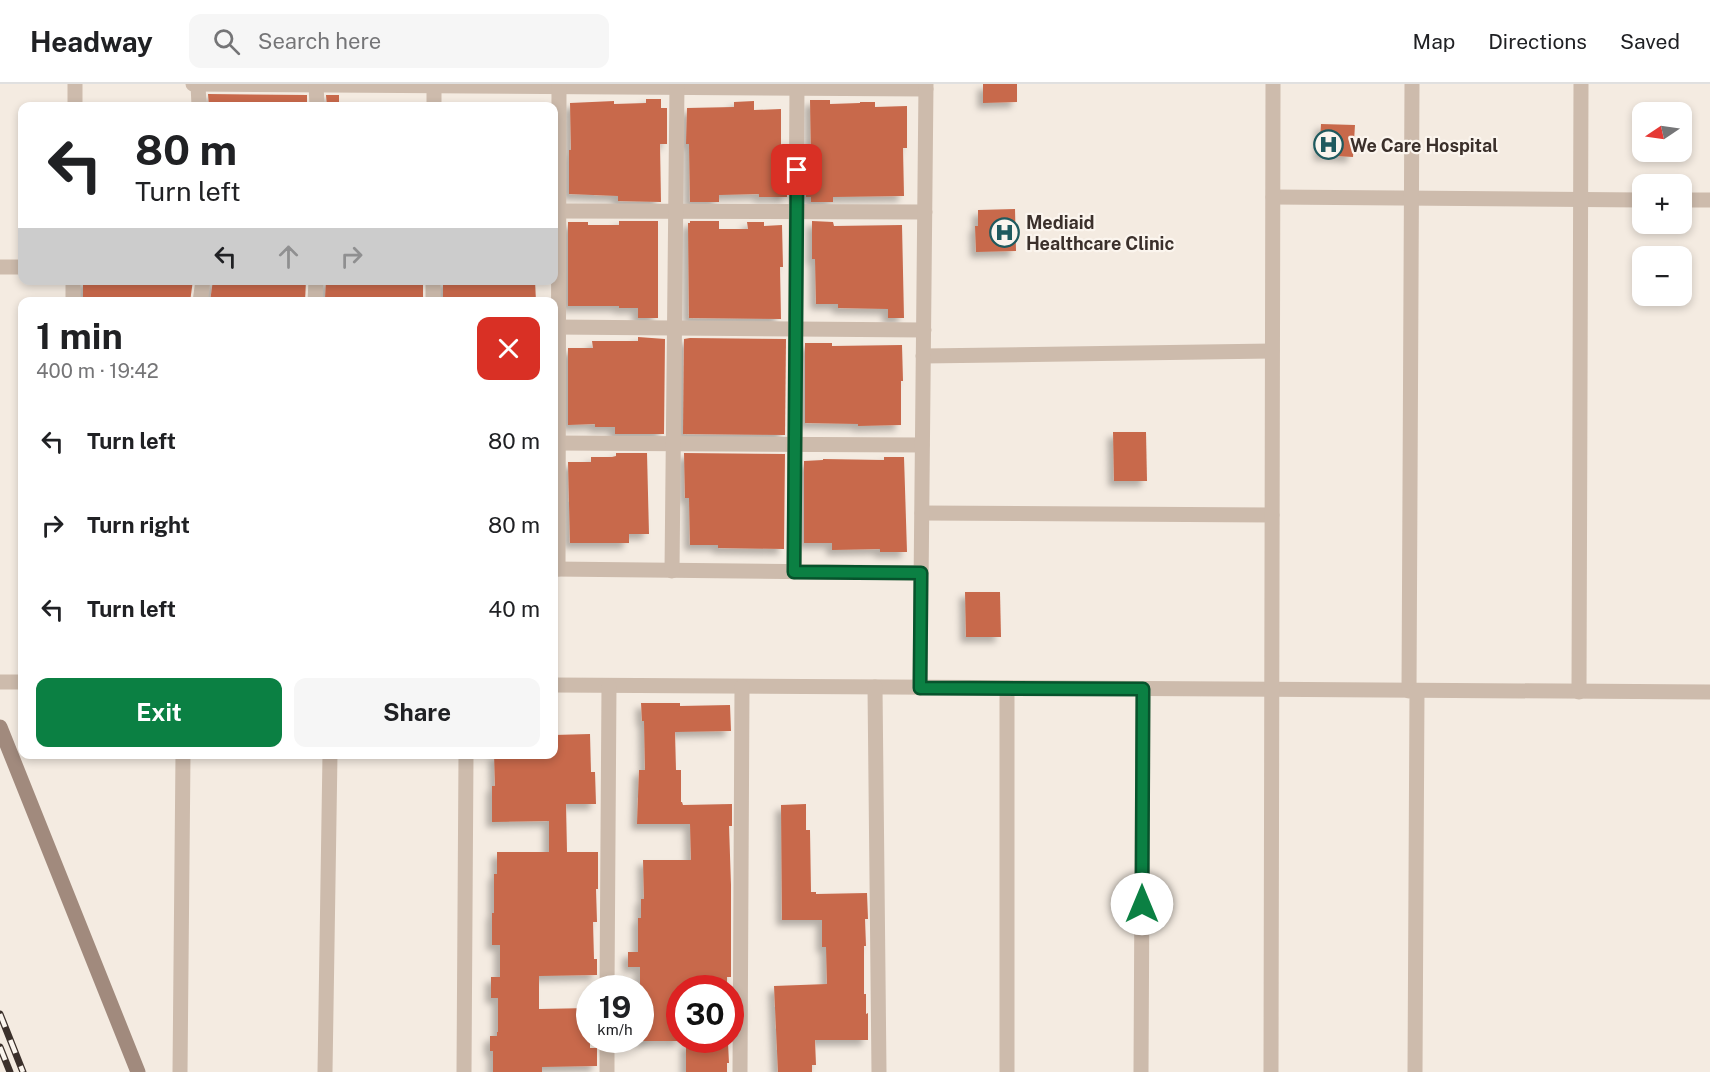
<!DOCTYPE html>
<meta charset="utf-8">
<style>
:root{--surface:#fff;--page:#f6f6f6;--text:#202124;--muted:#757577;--line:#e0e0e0;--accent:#0b8043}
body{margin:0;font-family:"Public Sans",sans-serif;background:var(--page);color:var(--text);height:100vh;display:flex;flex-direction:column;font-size:22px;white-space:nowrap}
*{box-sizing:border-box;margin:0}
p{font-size:20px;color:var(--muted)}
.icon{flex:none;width:33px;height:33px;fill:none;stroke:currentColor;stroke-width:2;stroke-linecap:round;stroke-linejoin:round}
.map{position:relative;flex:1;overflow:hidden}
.drawer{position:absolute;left:18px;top:213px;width:540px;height:462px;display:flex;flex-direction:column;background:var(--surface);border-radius:12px;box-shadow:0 3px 9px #0003}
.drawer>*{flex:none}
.hud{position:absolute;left:18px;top:18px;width:540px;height:183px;border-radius:12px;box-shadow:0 3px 9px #0003;background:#fff;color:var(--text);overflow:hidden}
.needle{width:39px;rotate:257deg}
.buttons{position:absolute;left:1632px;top:18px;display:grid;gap:12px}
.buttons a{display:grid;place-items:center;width:60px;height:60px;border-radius:12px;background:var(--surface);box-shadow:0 3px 9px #0003;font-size:30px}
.speed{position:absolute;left:576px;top:891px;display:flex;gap:12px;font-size:30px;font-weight:700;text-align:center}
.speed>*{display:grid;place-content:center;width:78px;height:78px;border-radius:50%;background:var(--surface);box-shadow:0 3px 9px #0003;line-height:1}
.speed small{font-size:15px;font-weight:400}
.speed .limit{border:9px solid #d22;background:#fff;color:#111}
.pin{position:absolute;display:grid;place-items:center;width:51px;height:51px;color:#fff;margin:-26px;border-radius:12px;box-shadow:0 3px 9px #0006}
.me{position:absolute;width:66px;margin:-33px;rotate:0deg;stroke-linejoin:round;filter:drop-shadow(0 0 4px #0008)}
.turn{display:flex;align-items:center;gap:21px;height:126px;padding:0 18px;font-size:27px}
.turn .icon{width:78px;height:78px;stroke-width:2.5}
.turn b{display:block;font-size:42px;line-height:51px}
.lanes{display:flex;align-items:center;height:57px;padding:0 18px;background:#0003;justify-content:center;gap:30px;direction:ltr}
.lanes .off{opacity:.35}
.round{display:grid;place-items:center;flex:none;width:63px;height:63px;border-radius:12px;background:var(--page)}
.headline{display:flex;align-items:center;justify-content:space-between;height:102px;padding:0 18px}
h1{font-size:36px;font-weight:700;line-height:45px}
.primary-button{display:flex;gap:12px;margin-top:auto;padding:12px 18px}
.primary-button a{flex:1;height:69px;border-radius:12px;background:var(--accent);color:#fff;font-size:24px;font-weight:700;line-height:69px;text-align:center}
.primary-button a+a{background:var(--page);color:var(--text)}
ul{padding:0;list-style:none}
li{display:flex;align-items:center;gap:18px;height:84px;padding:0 18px}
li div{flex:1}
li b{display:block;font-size:22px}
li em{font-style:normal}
header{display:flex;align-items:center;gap:36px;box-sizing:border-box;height:84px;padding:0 30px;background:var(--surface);border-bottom:2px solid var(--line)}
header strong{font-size:28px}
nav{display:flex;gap:33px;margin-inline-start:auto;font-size:21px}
.search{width:420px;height:54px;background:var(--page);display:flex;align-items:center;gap:15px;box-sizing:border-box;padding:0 21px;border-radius:12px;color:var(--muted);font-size:22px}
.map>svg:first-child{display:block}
</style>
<header>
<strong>Headway</strong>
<div class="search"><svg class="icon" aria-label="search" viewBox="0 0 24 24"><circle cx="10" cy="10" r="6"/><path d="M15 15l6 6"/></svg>Search here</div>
<nav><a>Map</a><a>Directions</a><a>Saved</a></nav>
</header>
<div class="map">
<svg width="1710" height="988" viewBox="0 0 1710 988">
<defs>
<filter id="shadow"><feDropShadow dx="-5.5" dy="5.5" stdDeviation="3" flood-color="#0004"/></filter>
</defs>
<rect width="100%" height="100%" fill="#f4ebe1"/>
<g fill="#c8694b" filter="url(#shadow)">
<path d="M983 0H1017V18L983 19Z"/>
<path d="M208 10 307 11V22H209Z"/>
<path d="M326 11H339V22H327Z"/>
<path d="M646 15H661V24H667V60H660L661 118 618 117V112L569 110V66H571L570 19 614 17V20L646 19Z"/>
<path d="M810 16H830V20L860 19V18H875V23L907 22V64H903L904 112 833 113V118H811V113H806V72H811Z"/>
<path d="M754 17V26L781 25V73H787V113H759V110L719 111V118H690L689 60H686L687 24 734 23V18Z"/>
<path d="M1321 40 1355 41 1353 73 1319 71Z"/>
<path d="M1015 125 1016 167 976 168 975 142H978V126Z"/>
<path d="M619 137H658V234H638V224H619V222H568V138H588V141H619Z"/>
<path d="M690 137H719V145H748L747 138H764V142L782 141 783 183H780L781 235 689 234 688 139H690Z"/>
<path d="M812 137 833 138 834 142 902 141 904 234H888V225L838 224V220H816L815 175H812Z"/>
<path d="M83 196H193L190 218H83Z"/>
<path d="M213 196H306L305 218H210Z"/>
<path d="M326 196H423V218H346V214L325 215Z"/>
<path d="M443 196H535L536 218H443Z"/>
<path d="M638 253 665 255 664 350H615V343H595V340L568 341V264H593L592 257H638Z"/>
<path d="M690 254 786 255 785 351 683 350 684 255Z"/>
<path d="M805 259H832V262L902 261 903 297H901V341L858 342V340L805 339Z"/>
<path d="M1113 348H1146L1147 397H1114Z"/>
<path d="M616 369H647L649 450H629V459H570L568 378H591V373H612L616 372Z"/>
<path d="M684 369 785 370 784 465 718 464V461H690L689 414H685Z"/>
<path d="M884 373H904L907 468H880V465L832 466V459H804V377L823 376V375L884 376Z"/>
<path d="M965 508H1000L1001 553H966Z"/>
<path d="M641 619H680V622L730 621 731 647 675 648 676 686H681V718H682L683 721 732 720V742H729L731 801V893H727V904H680V957H640V883H628V868H638V834H641V815H644L643 776H691L690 740H637L639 686H645L644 637H642Z"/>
<path d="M590 650 591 688H595L596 720H566L567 768H598V805H596L597 838H593L594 875H597V891L539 892V925L590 924V964H597V982L542 983V988H493V967H490V952H497V948H498V914H491V893H500V861H492V829H494V790H497V768H549V737L492 738V702H495L494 670H554V651Z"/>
<path d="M806 720V746H810L811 808H816V810L867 809 868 835H865L866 862H864V910H866V930L868 929V956H815L816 981H812V988H778L774 902 827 900 826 863H822V836H782L781 721Z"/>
<path d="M728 959 729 979H727V988H686V960Z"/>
</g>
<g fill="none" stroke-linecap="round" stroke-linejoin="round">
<g stroke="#cdbbac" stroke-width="15">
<path d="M193 0 926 5"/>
<path d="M198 0 199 22"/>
<path d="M316 0 317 22"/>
<path d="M75 22V0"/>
<path d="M434 22V0"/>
<path d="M1273 113 1642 116"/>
<path d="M1682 116H1710"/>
<path d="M554 127 925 128"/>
<path d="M0 183H22"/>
<path d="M73 218V196"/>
<path d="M200 218 203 196"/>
<path d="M315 218 316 196"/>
<path d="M433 218V196"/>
<path d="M554 243 924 246"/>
<path d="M923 272 1272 267"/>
<path d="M554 359 922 361"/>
<path d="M922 429 1272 431"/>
<path d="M554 485 921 489"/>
<path d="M558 485 559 0"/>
<path d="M672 487 677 0"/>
<path d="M794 488 797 0"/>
<path d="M0 598H22"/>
<path d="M554 601 1710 608"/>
<path d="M875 603 879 988"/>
<path d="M920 604 926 0"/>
<path d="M1409 607 1412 0"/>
<path d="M1579 608 1581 0"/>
<path d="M607 904 609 602"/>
<path d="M180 988 183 670"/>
<path d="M325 988 330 670"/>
<path d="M464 988 466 670"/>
<path d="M607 988V956"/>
<path d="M740 988 742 603"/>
<path d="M1007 988V604"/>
<path d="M1141 988 1143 605"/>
<path d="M1271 988 1273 0"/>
<path d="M1415 988 1417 607"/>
</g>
<path stroke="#a18a7d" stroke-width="15" d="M0 643 138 988"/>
<defs>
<g id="rail">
<path d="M0 930 23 988"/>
<path d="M0 963 10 988"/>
</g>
</defs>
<use href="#rail" stroke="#3b302b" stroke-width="7"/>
<use href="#rail" stroke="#fbf5ee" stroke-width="4.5" stroke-dasharray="14" stroke-linecap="butt"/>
</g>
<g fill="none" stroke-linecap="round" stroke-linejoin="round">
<defs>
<path id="route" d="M797 86 794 488 921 489 920 604 1143 605 1142 820"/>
</defs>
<use href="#route" stroke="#07532c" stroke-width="15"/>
<use href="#route" stroke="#0b8043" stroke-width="10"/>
</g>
<defs>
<symbol id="hospital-ring" viewBox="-11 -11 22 22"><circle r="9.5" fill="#fbf5ee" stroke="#1f5a5e" stroke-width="1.5"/><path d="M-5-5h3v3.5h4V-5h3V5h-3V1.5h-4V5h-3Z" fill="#1f5a5e"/></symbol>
</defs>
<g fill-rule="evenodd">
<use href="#hospital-ring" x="1312" y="44" width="33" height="33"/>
<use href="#hospital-ring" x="988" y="132" width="33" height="33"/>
</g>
<g text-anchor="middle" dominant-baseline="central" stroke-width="4.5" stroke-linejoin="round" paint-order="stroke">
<g font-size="18" font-weight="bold" fill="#3b302b" stroke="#fbf5ee" text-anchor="start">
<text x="1350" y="61">We Care Hospital</text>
<text x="1026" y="138">Mediaid<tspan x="1026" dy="21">Healthcare Clinic</tspan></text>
</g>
</g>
</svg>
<div class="buttons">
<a><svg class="needle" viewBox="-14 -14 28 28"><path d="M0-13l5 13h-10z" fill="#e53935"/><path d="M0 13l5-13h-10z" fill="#757577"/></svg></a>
<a>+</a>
<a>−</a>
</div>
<div class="speed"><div>19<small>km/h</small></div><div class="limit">30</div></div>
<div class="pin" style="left:797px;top:86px;background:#d93025"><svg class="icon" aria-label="arrive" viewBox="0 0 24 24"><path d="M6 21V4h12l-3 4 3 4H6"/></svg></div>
<svg class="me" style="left:1142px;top:820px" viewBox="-20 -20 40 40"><circle r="19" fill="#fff"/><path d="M0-13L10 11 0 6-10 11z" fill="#0b8043"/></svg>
<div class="hud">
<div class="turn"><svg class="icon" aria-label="left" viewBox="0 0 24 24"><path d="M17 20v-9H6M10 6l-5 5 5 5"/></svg><div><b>80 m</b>Turn left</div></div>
<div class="lanes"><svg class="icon" aria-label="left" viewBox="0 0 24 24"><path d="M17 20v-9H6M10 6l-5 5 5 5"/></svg><svg class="icon off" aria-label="ahead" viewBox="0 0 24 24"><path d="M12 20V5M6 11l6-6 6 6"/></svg><svg class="icon off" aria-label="right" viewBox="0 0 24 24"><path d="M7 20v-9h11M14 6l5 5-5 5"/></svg></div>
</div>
<section class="drawer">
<div class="headline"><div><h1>1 min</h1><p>400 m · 19:42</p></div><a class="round" style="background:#d93025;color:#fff"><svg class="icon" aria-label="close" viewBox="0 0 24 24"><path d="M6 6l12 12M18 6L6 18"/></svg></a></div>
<ul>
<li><svg class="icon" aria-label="left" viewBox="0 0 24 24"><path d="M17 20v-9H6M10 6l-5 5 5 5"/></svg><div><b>Turn left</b></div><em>80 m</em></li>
<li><svg class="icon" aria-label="right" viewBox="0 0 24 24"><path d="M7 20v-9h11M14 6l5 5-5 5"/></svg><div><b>Turn right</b></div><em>80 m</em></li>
<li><svg class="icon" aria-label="left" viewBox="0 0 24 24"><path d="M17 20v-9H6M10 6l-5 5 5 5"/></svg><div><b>Turn left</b></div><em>40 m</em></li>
</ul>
<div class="primary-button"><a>Exit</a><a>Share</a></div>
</section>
</div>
